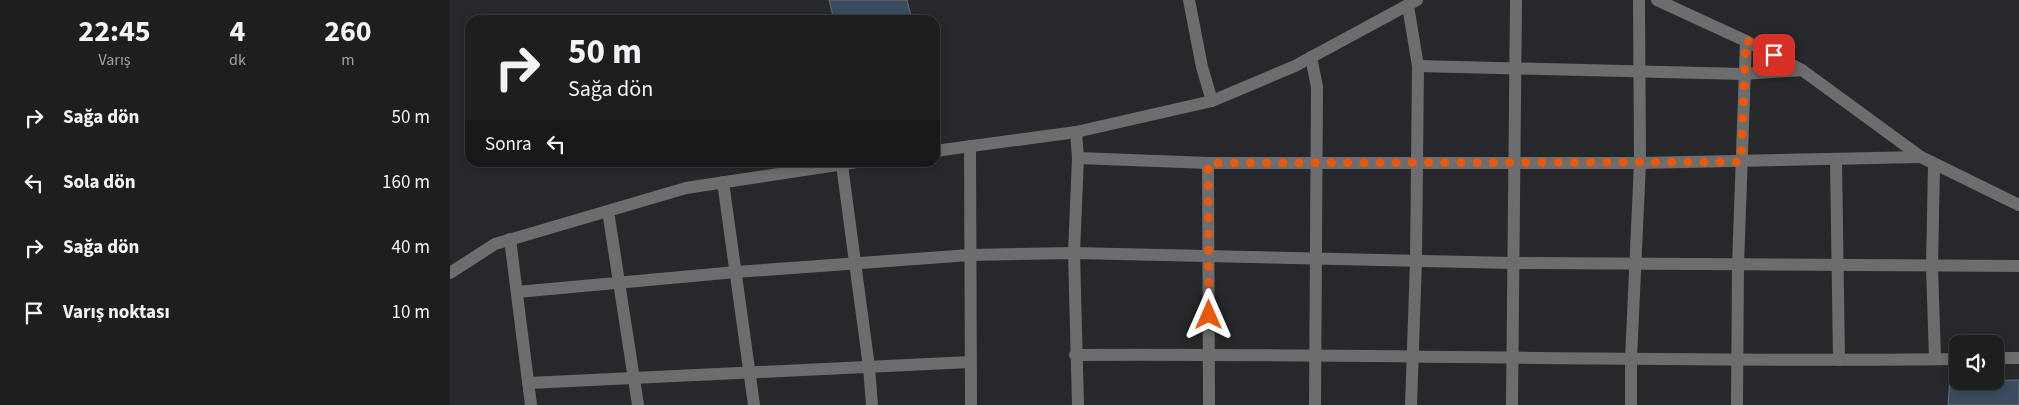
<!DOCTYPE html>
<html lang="tr">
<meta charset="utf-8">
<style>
:root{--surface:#1c1e20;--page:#292b2d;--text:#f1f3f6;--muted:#a0a2a5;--line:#3a3c3e}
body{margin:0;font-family:"Source Sans 3",sans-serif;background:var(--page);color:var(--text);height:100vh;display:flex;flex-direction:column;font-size:19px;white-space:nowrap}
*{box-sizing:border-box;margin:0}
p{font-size:16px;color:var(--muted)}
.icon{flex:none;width:28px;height:28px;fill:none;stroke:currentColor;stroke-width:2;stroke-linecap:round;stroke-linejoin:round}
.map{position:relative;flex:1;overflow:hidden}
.panel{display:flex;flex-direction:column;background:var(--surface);width:450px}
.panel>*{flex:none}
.banner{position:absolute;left:15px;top:15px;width:475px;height:152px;border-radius:15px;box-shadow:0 2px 8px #0003,0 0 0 1px var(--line);background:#1c1e20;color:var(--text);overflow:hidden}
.buttons{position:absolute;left:1499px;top:335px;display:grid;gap:10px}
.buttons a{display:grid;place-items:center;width:55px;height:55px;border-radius:10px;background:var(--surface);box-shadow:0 2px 8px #0003,0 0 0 1px var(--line);font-size:25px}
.pin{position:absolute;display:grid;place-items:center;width:42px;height:42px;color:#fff;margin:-21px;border-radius:10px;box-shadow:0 2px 8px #0006}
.me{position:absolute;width:55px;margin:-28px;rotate:0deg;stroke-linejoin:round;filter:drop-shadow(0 0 4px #0008)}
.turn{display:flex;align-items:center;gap:18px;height:105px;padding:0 20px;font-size:22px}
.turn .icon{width:65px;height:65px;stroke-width:2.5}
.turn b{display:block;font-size:35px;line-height:42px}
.then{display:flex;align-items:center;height:48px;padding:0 20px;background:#0003;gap:10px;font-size:19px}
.eta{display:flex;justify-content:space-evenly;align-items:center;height:85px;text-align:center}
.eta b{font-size:30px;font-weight:700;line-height:35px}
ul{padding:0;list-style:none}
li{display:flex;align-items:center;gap:15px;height:65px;padding:0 20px}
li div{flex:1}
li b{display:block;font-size:19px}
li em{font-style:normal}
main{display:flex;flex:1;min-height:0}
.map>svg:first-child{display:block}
</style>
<main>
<section class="panel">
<div class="eta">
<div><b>22:45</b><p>Varış</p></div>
<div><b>4</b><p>dk</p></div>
<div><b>260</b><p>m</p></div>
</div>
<ul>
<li><svg class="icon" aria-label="right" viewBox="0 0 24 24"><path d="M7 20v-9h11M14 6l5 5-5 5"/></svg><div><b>Sağa dön</b></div><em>50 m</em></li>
<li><svg class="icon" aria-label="left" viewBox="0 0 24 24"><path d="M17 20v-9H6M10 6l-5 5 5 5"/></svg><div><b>Sola dön</b></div><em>160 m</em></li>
<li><svg class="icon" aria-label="right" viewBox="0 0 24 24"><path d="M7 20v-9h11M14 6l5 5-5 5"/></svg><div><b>Sağa dön</b></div><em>40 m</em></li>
<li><svg class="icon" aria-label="arrive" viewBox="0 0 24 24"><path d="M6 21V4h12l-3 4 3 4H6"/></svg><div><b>Varış noktası</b></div><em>10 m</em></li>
</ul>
</section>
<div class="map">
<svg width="1569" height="405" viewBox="0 0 1569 405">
<rect width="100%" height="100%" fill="#26282b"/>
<g fill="#3b4b60" stroke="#6e7073">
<path d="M379 0H457L462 20H384Z"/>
<path d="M1500 377H1508V381L1569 380V405H1498Z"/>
</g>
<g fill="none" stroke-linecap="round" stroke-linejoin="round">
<g stroke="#6b6d6e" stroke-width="12">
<path d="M739 0 752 67 762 101"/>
<path d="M1207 0 1296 41 1352 70 1471 157 1569 205"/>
<path d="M958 6 968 66 966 261 961 405"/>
<path d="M861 57 867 87 865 405"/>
<path d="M968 66 1293 74 1352 70"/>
<path d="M626 132 628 158 624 253 628 405"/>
<path d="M520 146 521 405"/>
<path d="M485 151 626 132 762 101 845 66 967 0"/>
<path d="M628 158 758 163H1190L1471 157"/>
<path d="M1386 159 1389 360"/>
<path d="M758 163 759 405"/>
<path d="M392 165 419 367 422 405"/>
<path d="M1484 165 1482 267 1485 359"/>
<path d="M273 182 304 405"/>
<path d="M158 211 188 405"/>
<path d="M60 239 81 405"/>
<path d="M0 273 45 244 236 188 407 162"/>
<path d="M67 292 286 272 520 255 624 253 1062 263 1569 266"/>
<path d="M625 355C919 353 1213 363 1508 359"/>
<path d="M1545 358H1569"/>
<path d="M78 383 520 362"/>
<path d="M1062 405 1066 0"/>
<path d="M1181 405V359L1190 163 1189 0"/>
<path d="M1287 405 1288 265 1296 41"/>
</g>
</g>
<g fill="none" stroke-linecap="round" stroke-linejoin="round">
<path stroke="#ea580c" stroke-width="9" stroke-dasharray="0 16.2" d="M759 315 758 163 1291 162 1296 40 1324 55"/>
</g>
</svg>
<div class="buttons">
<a><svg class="icon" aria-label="sound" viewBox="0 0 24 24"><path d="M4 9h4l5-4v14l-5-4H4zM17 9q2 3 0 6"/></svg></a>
</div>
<div class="pin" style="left:1324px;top:55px;background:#d93025"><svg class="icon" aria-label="arrive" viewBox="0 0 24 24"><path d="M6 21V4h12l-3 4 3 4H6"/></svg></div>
<svg class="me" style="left:759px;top:315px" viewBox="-20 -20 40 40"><path d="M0-17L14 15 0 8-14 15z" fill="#ea580c" stroke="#fff" stroke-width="4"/></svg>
<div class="banner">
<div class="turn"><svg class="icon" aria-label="right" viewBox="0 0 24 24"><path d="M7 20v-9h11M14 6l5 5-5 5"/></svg><div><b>50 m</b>Sağa dön</div></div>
<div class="then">Sonra<svg class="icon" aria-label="left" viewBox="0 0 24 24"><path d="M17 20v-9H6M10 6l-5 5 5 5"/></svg></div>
</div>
</div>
</main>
